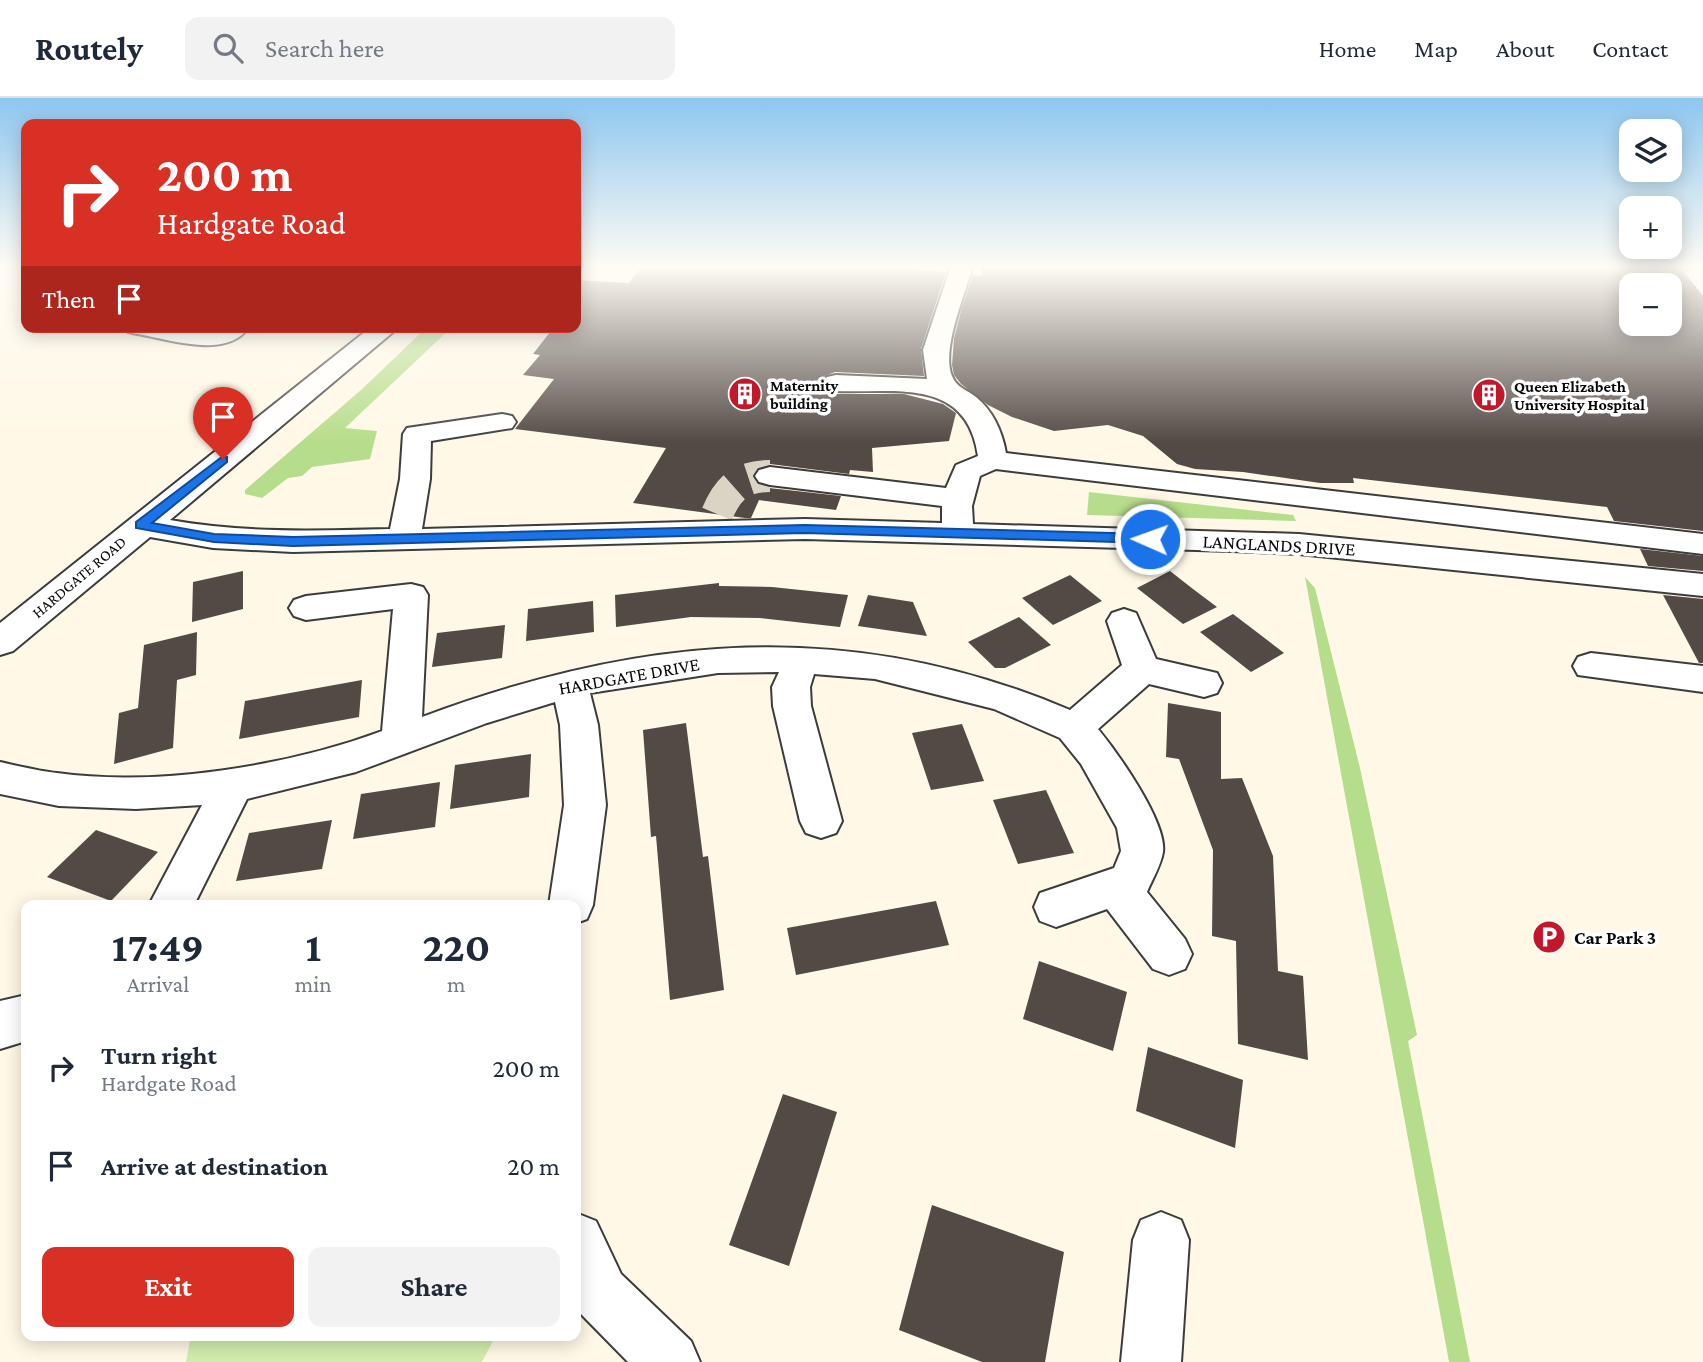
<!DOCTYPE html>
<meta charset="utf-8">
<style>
:root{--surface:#fff;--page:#f2f2f3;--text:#1f2937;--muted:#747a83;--line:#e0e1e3;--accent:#d93025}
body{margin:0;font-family:"Crimson Pro",serif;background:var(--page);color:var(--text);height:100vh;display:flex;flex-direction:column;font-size:26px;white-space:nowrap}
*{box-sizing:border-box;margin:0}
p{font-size:23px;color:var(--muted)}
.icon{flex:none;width:38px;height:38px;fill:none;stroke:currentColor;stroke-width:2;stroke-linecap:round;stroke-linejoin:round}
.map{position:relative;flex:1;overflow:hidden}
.panel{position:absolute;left:21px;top:802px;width:560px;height:441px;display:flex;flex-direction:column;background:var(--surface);border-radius:14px;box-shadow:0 4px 18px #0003}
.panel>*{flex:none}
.top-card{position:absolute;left:21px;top:21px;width:560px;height:214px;border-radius:14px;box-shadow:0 4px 18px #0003;background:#d93025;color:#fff;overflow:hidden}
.fabs{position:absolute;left:1619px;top:21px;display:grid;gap:14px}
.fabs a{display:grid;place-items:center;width:63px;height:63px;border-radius:14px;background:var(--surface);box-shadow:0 4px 18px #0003;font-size:35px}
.pin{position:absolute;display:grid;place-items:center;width:60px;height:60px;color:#fff;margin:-72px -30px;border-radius:50% 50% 50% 0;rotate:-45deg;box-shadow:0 0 7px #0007}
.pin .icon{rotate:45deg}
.me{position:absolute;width:77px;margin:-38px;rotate:272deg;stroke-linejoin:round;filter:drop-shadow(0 0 5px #0008)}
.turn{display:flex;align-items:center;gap:24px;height:147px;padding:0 21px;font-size:32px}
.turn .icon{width:91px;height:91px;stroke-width:2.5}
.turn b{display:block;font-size:49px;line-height:60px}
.then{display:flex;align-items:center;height:66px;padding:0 21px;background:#0003;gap:14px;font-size:26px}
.eta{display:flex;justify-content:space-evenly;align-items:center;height:119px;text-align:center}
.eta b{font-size:42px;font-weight:700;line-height:49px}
.button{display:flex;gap:14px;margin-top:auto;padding:14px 21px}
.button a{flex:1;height:80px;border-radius:14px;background:var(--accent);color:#fff;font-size:28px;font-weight:700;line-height:80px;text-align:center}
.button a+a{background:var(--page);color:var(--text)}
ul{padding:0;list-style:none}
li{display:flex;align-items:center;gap:21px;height:98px;padding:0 21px}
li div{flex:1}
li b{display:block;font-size:26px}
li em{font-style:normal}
header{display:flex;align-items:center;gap:42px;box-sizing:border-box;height:98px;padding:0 35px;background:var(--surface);border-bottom:2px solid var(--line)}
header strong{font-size:33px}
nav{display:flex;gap:38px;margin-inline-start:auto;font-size:24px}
.search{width:490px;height:63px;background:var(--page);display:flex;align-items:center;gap:18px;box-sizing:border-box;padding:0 24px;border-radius:14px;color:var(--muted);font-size:26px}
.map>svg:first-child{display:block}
</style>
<header>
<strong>Routely</strong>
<div class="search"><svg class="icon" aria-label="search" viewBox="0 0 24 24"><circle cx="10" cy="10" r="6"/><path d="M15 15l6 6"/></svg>Search here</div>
<nav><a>Home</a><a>Map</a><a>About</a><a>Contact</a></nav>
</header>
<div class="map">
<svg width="1703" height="1264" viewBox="0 0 1703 1264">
<rect width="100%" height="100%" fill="#fff8e6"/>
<path fill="#d2ecad" d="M191 1237H496L482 1264H186Z"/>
<g fill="#b6dd8b">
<path d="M427 229H452L345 330 377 333 370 361 312 369 302 378 288 380 262 400 245 396V392L361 292Z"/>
<path d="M1089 394 1293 417 1296 423 1087 417Z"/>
<path d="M1305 479 1315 490 1360 670 1417 937 1408 943 1470 1264H1449Z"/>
</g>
<g fill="#534945" fill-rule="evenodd">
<path d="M642 168H910L909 171 946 174 921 251 924 278 835 274 825 278 821 286 826 294 835 296H904L943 306 956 315 949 343 872 350 873 374 850 372 849 376 770 366 758 369 753 377 757 385 769 390 841 398 836 412 759 402 751 420H745L633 405 666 350 515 331 554 281 523 277 540 257 533 256 554 229H576V182L629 185Z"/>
<path d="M983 168H1679L1703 198V433L1614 423 1607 409 1353 380 1354 385H1320L1243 374 1195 371 1177 366 1143 338 1108 327 1054 333 1012 319 988 307 961 286 954 277 952 267 954 240 962 209 973 177 981 178ZM1631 187H1670V226H1631Z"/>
<path d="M1640 451 1703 458V473L1648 468Z"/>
<path d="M243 473V511L192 524 193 484Z"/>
<path d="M1170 473 1193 491 1217 509 1183 526 1137 490Z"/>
<path d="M1070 477 1102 503 1053 527 1022 500Z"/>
<path d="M719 485V488L772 489 848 497 840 529 760 520 691 519 616 529 615 497Z"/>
<path d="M868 497 913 504 927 538 858 528Z"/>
<path d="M1663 497 1703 501V565H1699Z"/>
<path d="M593 503 594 534 526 543 528 511Z"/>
<path d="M1233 516 1258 535 1284 555 1251 574 1200 534Z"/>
<path d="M1019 519 1051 547 1005 570H995L968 544Z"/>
<path d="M505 527 502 560 432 569 437 535Z"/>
<path d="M197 534 196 577 177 582 173 650 114 666 119 615 138 610 144 547Z"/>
<path d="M362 582 359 619 239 641 245 603Z"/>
<path d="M1168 605 1221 614V681L1242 680 1273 758 1278 873 1303 878 1308 962 1238 946 1236 843 1212 838 1213 752 1179 661 1166 659Z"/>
<path d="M686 625 703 759 708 758 724 892 670 902 656 738 651 739 643 632Z"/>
<path d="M962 626 984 683 931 692 912 635Z"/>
<path d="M531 656 529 699 450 711 455 667Z"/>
<path d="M440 684 435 729 353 741 361 696Z"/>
<path d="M1046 692 1074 755 1018 766 993 702Z"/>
<path d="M332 722 322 771 236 783 249 735Z"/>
<path d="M96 732 158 754 111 803 47 779Z"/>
<path d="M936 803 949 847 796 877 787 830Z"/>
<path d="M1039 863 1127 894 1113 953 1023 921Z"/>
<path d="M1148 949 1243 982 1235 1050 1136 1013Z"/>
<path d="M783 996 837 1014 789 1168 729 1147Z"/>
<path d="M932 1107 1064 1154 1045 1264H982L899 1232Z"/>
</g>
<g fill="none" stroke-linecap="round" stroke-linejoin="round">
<path stroke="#dad4c5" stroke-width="32" stroke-dasharray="32 17" stroke-linecap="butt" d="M717 416C728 390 741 378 770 378"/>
<defs>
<g id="minor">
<path d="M951 168H973C965 196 941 252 952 278 956 289 967 292 976 299 993 313 1002 333 1006 355L1703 436V456L996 371 980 378 972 408 973 426 1299 436 1703 476V498L1299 456 1232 453 805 441 293 454 213 450 150 439 13 553 0 557V525L371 229H399L170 422C243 435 316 433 390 431L400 381 403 336 407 330 502 316 512 318 516 324 512 330 431 343 430 381 422 431 805 421 942 425V408L770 387 759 384 755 378 759 372 770 369 946 390 956 367 978 358C967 279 896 295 836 293L827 291 823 285 827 279 836 277 927 281 923 252Z"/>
<path d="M125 229H190L213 232 220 229H249C227 262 169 241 137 236L128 234Z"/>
<path d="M411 486 423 489 428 497 422 619C642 537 849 518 1070 612L1122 567 1107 523 1112 515 1124 511 1136 515 1156 561 1217 575 1222 585 1217 595 1204 599 1149 586 1098 631C1117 654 1167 724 1163 754 1161 767 1152 782 1147 794L1185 841 1192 856 1185 871 1169 877 1153 871 1107 811 1056 829 1040 823 1034 809 1040 795 1114 770 1121 753 1117 730 1081 666 1060 640 994 611 875 581 814 576 810 589 811 608 842 723 836 735 821 740 806 735 800 723 773 608 772 589 779 574 718 575 590 595 598 627 606 707 593 807 587 821 576 825V807H549L564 707 560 627 555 604 487 625 356 674 247 701 194 807H149L202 707 136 711 59 708 0 696V664C19 668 38 673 57 675 157 689 288 668 382 633L393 511 306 522 294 518 289 510 294 502 306 498Z"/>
<path d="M1591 555 1703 568V594L1578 577 1573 568 1578 559Z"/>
<path d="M26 897V943L0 951V903Z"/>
<path d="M1161 1114 1181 1122 1189 1142 1181 1264H1121L1133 1142 1141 1122Z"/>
<path d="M576 1115 596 1123 621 1176 691 1243 700 1264H628L581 1216 576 1206Z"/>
</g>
</defs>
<use href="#minor" stroke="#3c3c3c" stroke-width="4"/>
<use href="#minor" fill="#fff" fill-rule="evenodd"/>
</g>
<linearGradient id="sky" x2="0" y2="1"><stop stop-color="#8dc6f0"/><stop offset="0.49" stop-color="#fffcf4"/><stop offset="1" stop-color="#fffcf4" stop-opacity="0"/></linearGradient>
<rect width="1703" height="345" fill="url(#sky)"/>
<path fill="#1a73e8" stroke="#114b97" stroke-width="2" d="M223 358 227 359V364L152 425 214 436 293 439 805 427 1150 436 1156 441 1150 445 805 435 293 448 214 444 136 430V424Z"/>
<defs>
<symbol id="building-disc" viewBox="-11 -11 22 22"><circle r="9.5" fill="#c2182c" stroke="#fff"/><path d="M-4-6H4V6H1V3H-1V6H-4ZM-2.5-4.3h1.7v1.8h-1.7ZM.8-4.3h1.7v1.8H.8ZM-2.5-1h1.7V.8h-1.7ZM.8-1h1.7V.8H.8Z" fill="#fff"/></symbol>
<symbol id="parking-disc" viewBox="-11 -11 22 22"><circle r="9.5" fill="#c2182c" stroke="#fff"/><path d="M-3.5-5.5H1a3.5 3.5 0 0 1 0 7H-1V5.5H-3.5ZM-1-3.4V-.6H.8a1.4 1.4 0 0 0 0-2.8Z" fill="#fff"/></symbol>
</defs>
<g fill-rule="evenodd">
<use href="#building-disc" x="726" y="277" width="38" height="38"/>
<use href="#building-disc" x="1470" y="278" width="38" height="38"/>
<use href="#parking-disc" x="1530" y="820" width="38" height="38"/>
</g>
<g text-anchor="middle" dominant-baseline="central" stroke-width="7" stroke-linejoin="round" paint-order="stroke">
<g font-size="16" font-weight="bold" fill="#090909" stroke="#fff" text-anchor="start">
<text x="770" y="287">Maternity<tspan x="770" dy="18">building</tspan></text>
<text x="1514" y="288">Queen Elizabeth<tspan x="1514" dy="18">University Hospital</tspan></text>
</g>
<g font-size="16" fill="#090909" stroke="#fff">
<text transform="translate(79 479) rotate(-40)">HARDGATE ROAD</text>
</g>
<g font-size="19" fill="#090909" stroke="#fff">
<text transform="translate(1279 447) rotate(3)">LANGLANDS DRIVE</text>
<text transform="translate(629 578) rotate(-10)">HARDGATE DRIVE</text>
</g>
<g font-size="19" font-weight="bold" fill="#090909" stroke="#fff" text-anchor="start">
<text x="1574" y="839">Car Park 3</text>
</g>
</g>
</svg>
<div class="fabs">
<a><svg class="icon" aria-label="layers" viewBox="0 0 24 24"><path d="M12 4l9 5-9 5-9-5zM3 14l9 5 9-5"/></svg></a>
<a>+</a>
<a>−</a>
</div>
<div class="pin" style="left:223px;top:361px;background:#d93025"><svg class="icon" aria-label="arrive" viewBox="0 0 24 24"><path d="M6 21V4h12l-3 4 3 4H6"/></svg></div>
<svg class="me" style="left:1150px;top:441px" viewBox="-20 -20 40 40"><circle r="17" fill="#1a73e8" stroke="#fff" stroke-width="3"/><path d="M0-11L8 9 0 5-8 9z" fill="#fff"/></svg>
<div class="top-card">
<div class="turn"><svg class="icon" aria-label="right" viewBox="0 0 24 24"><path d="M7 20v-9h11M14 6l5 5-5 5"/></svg><div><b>200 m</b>Hardgate Road</div></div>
<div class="then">Then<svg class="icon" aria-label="arrive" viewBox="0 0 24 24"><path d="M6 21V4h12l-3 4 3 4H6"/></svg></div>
</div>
<section class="panel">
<div class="eta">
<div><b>17:49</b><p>Arrival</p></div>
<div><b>1</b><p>min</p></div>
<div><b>220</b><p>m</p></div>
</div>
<ul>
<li><svg class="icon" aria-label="right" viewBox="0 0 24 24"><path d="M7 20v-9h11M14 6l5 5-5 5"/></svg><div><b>Turn right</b><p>Hardgate Road</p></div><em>200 m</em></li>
<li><svg class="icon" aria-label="arrive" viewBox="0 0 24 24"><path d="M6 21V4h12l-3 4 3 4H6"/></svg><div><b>Arrive at destination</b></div><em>20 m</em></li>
</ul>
<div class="button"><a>Exit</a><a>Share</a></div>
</section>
</div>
